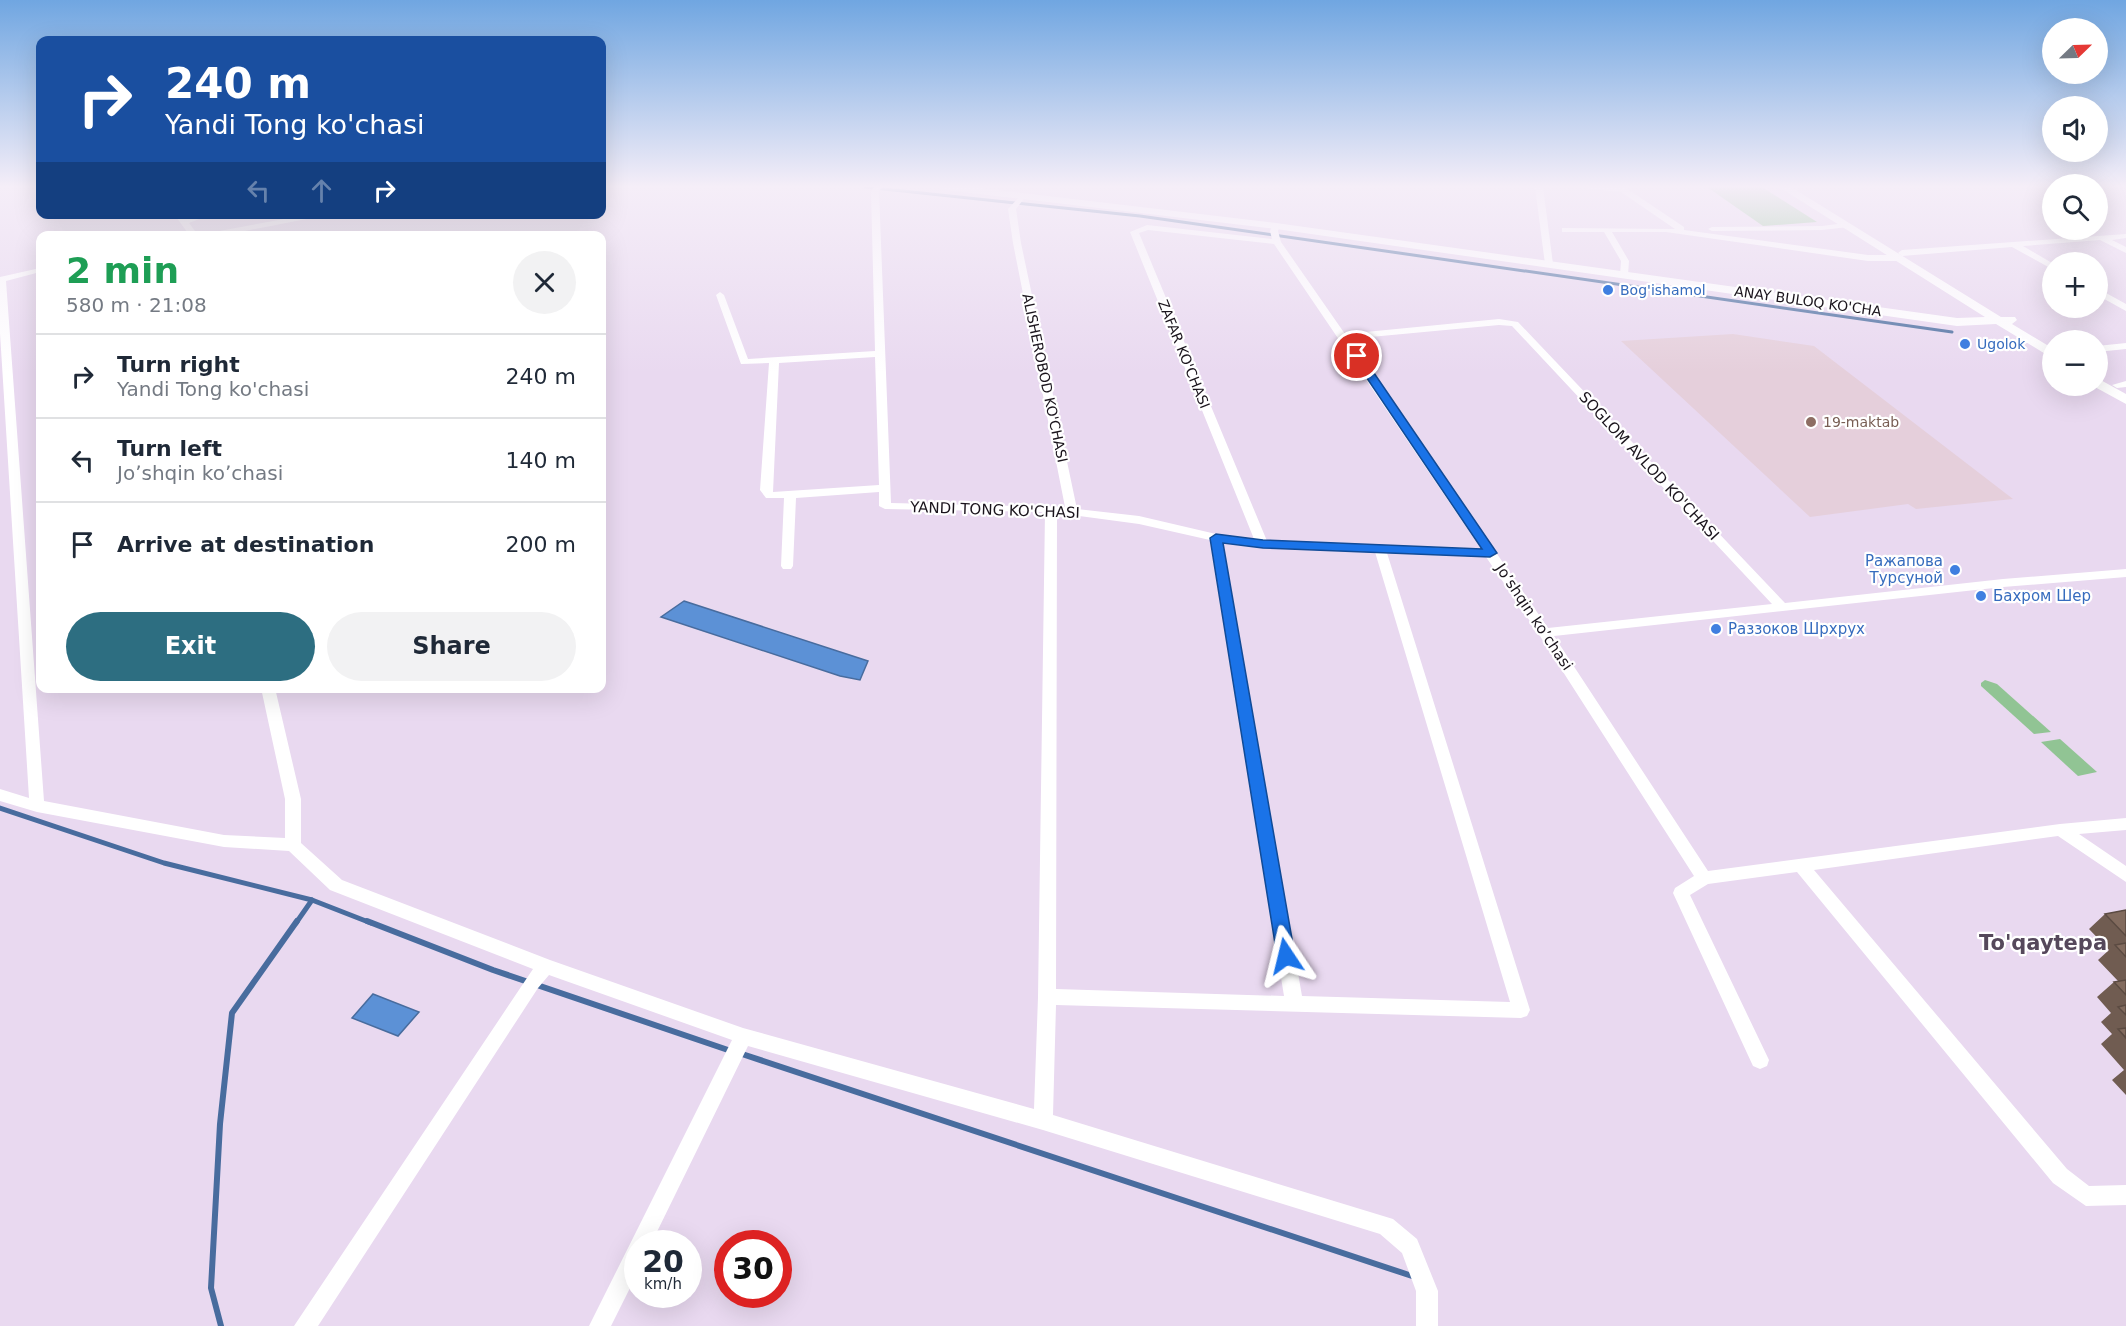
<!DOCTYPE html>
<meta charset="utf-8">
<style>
:root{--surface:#fff;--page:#f2f2f3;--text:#1f2937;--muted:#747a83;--line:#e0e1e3;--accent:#2d6e81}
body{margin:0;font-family:"DejaVu Sans",sans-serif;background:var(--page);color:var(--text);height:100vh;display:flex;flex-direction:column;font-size:22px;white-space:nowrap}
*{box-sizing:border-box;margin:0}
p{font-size:20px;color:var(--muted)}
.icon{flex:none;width:33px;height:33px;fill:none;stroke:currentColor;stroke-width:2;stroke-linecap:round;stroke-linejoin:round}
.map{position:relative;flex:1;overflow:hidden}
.side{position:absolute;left:36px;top:231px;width:570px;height:462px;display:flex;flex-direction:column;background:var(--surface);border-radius:12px;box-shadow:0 6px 24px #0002}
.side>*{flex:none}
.guide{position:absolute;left:36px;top:36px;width:570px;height:183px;border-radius:12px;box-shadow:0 6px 24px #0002;background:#1a4fa0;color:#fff;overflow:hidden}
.needle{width:39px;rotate:67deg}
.buttons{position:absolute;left:2042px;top:18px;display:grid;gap:12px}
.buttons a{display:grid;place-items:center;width:66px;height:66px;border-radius:50%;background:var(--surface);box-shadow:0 6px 24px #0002;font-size:30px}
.speed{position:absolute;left:624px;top:1230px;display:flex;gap:12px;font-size:30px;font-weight:700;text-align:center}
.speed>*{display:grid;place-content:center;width:78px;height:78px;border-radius:50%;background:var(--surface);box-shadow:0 6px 24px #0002;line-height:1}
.speed small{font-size:15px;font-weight:400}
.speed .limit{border:9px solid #d22;background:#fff;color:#111}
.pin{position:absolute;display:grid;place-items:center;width:51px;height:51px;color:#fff;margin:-26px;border:3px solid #fff;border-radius:50%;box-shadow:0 2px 6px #0007}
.me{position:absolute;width:66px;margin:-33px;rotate:350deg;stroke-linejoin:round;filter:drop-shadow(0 0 4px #0008)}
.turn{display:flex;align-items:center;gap:21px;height:126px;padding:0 30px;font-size:27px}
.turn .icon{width:78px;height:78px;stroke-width:2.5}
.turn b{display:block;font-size:42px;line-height:51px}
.lanes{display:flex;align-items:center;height:57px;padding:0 30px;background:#0003;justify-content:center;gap:30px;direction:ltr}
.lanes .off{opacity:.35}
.round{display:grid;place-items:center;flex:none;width:63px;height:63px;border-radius:32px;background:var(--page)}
.overview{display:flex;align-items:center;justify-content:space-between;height:102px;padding:0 30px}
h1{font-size:36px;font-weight:800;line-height:45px;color:#1e9e55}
.action{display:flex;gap:12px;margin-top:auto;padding:12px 30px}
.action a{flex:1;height:69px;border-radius:36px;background:var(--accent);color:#fff;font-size:24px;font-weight:800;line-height:69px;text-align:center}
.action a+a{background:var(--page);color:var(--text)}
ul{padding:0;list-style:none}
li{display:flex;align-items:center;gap:18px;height:84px;padding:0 30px;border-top:2px solid var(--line)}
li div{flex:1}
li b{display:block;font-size:22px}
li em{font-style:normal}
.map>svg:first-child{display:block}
</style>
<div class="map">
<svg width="2126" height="1326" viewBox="0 0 2126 1326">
<rect width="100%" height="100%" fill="#e9d9f0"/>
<path fill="#e5cfdb" d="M1733 334 1814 346 2013 499 1916 509 1908 504 1810 517 1621 341Z"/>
<g fill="#91c494">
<path d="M1707 187H1762L1817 222 1763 226Z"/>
<path d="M1985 680 1997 684 2051 732 2034 734 1981 686V683Z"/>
<path d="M2060 739 2097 772 2078 776 2041 742Z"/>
</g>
<g fill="#5c91d6" stroke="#486c9e" stroke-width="1.5">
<path d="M684 601 868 661 860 680 840 676 661 617Z"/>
<path d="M373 994 419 1012 398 1036 352 1018Z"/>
</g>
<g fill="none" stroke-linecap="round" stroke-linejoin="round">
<path stroke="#486c9e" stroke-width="3" d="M865 187 1140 216 1952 332"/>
<g stroke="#486c9e" stroke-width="5">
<path d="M0 808 164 863 312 900 371 923"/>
<path d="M296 923 312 900"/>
</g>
<g stroke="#486c9e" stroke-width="6">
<path d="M367 921 493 970 731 1051"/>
<path d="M739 1053 1415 1277"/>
<path d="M221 1326 211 1288 220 1124 232 1013 297 921"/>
</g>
<g fill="#fff" fill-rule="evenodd">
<path d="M874 187H882L879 191 891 503 1065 507 1013 243 1008 209 1022 194 1026 196 1016 209 1021 243 1077 509 1139 516 1216 534 1254 539 1130 232 1147 225 1272 239 1270 231 1273 224H1276L1280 226 1278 231 1281 242 1345 334 1499 319 1518 322 1785 603 2003 579 2126 569V577L2003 587 1554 636 1708 871 2060 824 2126 818V830L2079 834 2126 866V882L2058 836 1814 870 2067 1169 2089 1186 2126 1185V1205L2086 1206 2053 1183 1797 872 1708 884 1690 895 1769 1060 1767 1066 1760 1069 1753 1066 1673 893 1675 888 1694 876 1540 636 1486 557 1387 553 1530 1010 1527 1016 1521 1018 1056 1005 1053 1115 1393 1219 1417 1239 1438 1291V1326H1416V1291L1402 1253 1380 1234 1043 1130 748 1046 651 1244H638V1272L611 1326H589L732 1040 549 975 538 988 318 1326H294L533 969 330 890 289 851 224 847 37 812 0 801V789L29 798 0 333V277L40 268V272L6 281 44 801 224 835 285 838V799L261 688H275L301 799V843L342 880 550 960 743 1028 1034 1109 1038 997 1045 512 885 509 879 506V492L796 498 793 566 791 569H783L781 566 784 498H766L760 490 769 363 741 364 716 295 720 292 724 295 748 359 875 351 871 191ZM1148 230 1274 244 1481 549 1267 541 1139 233ZM1499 325 1512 326 1772 604 1548 628 1349 339ZM875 357 879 485 773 492 779 363ZM1057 513 1139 524 1210 540 1284 996 1056 989ZM1223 542 1262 548 1375 552 1510 1002 1302 996Z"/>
<path d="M1535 187H1543L1553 264 1549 267 1545 264Z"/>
<path d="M1585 187 1626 188 1684 227V230L1868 255H1899L1903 258 1899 261H1868L1666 232H1612L1629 261 1628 275 1624 278 1620 275 1621 261 1604 232H1562V228L1675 229 1621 192 1589 189Z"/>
<path d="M174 214H183L186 219 199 214H212L189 223 198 235 311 214H332L219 236H190Z"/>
<path d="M1845 223 1849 225 1848 227 1822 230 1712 231 1708 229 1712 227 1822 226Z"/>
<path d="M2126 234V238L2112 240 2126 247V253L2100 240 2023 246 2052 263V269L2012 247 1902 256 1898 253 1902 250Z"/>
<path d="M2097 288 2126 304V311L2097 295Z"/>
<path d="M2126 343V349L2097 352V346Z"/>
<path d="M2126 381V387L2117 388 2112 385Z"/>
</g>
<g fill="#fff" fill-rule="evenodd">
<path d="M940 187H971L1276 223 1957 318 1985 317 1779 187H1791L2001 317H2015L2017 320 2012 324 2052 348V358L1996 324 1957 326 1276 229 945 190Z"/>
<path d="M2097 378 2126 394V404L2093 386H2097Z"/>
</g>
</g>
<path fill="#705c51" d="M2126 910V1095L2112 1080 2124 1070 2101 1044 2112 1034 2101 1022 2111 1013 2097 997 2114 982 2118 981 2098 960 2109 950 2089 929 2105 914Z"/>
<g fill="#826b5e" stroke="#5b4b42" stroke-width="1.5">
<path d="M2126 910V936L2105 914Z"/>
<path d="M2126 943V957L2115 945Z"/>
<path d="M2126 980V995L2114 982Z"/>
<path d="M2126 1005V1015L2118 1007Z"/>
<path d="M2126 1028V1038L2118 1029Z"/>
</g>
<linearGradient id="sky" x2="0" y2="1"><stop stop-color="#70a6e1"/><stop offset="0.5" stop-color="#f5eef8"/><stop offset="1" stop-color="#f5eef8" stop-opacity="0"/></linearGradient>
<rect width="2126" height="373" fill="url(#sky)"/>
<path fill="#1a73e8" stroke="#114b97" stroke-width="1.5" d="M1357 353 1361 354 1497 553 1490 557 1263 548 1223 543 1295 956 1292 961 1286 963 1280 961 1277 956 1210 538 1216 534 1263 540 1482 549 1352 356Z"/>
<g fill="#3f7fe0" stroke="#fff" stroke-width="2">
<circle cx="1608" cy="290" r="6"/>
<circle cx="1965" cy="344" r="6"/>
<circle cx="1955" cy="570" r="6"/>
<circle cx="1981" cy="596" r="6"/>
<circle cx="1716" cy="629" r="6"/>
</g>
<circle fill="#8d6e63" stroke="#fff" stroke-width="2" cx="1811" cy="422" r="6"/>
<g text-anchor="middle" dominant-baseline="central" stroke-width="4.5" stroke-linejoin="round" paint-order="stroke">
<g font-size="14" fill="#366cbe" stroke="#fff" text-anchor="start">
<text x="1620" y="290">Bog'ishamol</text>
<text x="1977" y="344">Ugolok</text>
</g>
<g font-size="14" fill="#1a141c" stroke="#fff">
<text transform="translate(1808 301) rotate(8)">ANAY BULOQ KO'CHA</text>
<text transform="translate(1184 354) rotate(68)">ZAFAR KO'CHASI</text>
<text transform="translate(1045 378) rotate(78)">ALISHEROBOD KO'CHASI</text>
</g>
<g font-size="14" fill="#785e54" stroke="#fff" text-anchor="start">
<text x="1823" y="422">19-maktab</text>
</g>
<g font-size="15" fill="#1a141c" stroke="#fff">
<text transform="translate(1649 466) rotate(47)">SOGLOM AVLOD KO'CHASI</text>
<text transform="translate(995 510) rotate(2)">YANDI TONG KO'CHASI</text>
<text transform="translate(1534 617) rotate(56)">Joʼshqin koʼchasi</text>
</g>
<g font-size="15" fill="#366cbe" stroke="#fff" text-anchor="start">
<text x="1943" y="561" text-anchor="end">Ражапова<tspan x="1943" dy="17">Турсуной</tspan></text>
<text x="1993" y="596">Бахром Шер</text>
<text x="1728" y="629">Раззоков Шрхрух</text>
</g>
<g font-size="21" font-weight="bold" fill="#55485b" stroke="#fff">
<text x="2043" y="943">To'qaytepa</text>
</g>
</g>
</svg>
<div class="buttons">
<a><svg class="needle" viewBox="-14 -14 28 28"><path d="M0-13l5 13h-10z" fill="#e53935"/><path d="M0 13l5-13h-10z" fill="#747a83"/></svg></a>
<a><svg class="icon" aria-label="sound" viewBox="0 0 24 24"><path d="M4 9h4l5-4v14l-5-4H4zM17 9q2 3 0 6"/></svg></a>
<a><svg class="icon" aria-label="search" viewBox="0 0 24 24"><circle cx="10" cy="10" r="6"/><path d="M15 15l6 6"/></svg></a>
<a>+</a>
<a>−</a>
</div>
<div class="speed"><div>20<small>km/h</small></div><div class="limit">30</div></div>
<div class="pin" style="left:1357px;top:356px;background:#d93025"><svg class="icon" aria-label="arrive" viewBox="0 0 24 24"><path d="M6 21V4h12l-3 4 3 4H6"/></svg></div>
<svg class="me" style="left:1286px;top:956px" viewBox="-20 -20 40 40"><path d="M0-17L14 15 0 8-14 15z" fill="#1a73e8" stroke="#fff" stroke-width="4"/></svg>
<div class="guide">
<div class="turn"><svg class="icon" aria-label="right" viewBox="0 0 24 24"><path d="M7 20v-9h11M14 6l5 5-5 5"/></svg><div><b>240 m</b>Yandi Tong ko'chasi</div></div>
<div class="lanes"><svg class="icon off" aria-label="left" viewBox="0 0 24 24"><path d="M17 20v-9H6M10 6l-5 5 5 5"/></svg><svg class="icon off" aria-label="ahead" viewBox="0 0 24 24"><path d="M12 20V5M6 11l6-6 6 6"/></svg><svg class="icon" aria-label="right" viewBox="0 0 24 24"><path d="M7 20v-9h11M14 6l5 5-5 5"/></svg></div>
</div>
<section class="side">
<div class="overview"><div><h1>2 min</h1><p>580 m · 21:08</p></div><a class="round"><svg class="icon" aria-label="close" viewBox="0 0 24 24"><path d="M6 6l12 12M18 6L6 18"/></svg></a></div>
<ul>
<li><svg class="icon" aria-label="right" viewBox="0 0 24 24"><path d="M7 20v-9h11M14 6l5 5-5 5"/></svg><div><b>Turn right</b><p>Yandi Tong ko'chasi</p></div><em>240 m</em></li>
<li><svg class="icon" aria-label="left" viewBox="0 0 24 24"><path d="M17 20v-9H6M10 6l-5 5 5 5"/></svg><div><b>Turn left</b><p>Joʼshqin koʼchasi</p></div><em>140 m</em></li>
<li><svg class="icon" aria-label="arrive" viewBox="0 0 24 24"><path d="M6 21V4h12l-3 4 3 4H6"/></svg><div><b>Arrive at destination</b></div><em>200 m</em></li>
</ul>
<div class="action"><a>Exit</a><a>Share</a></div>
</section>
</div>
